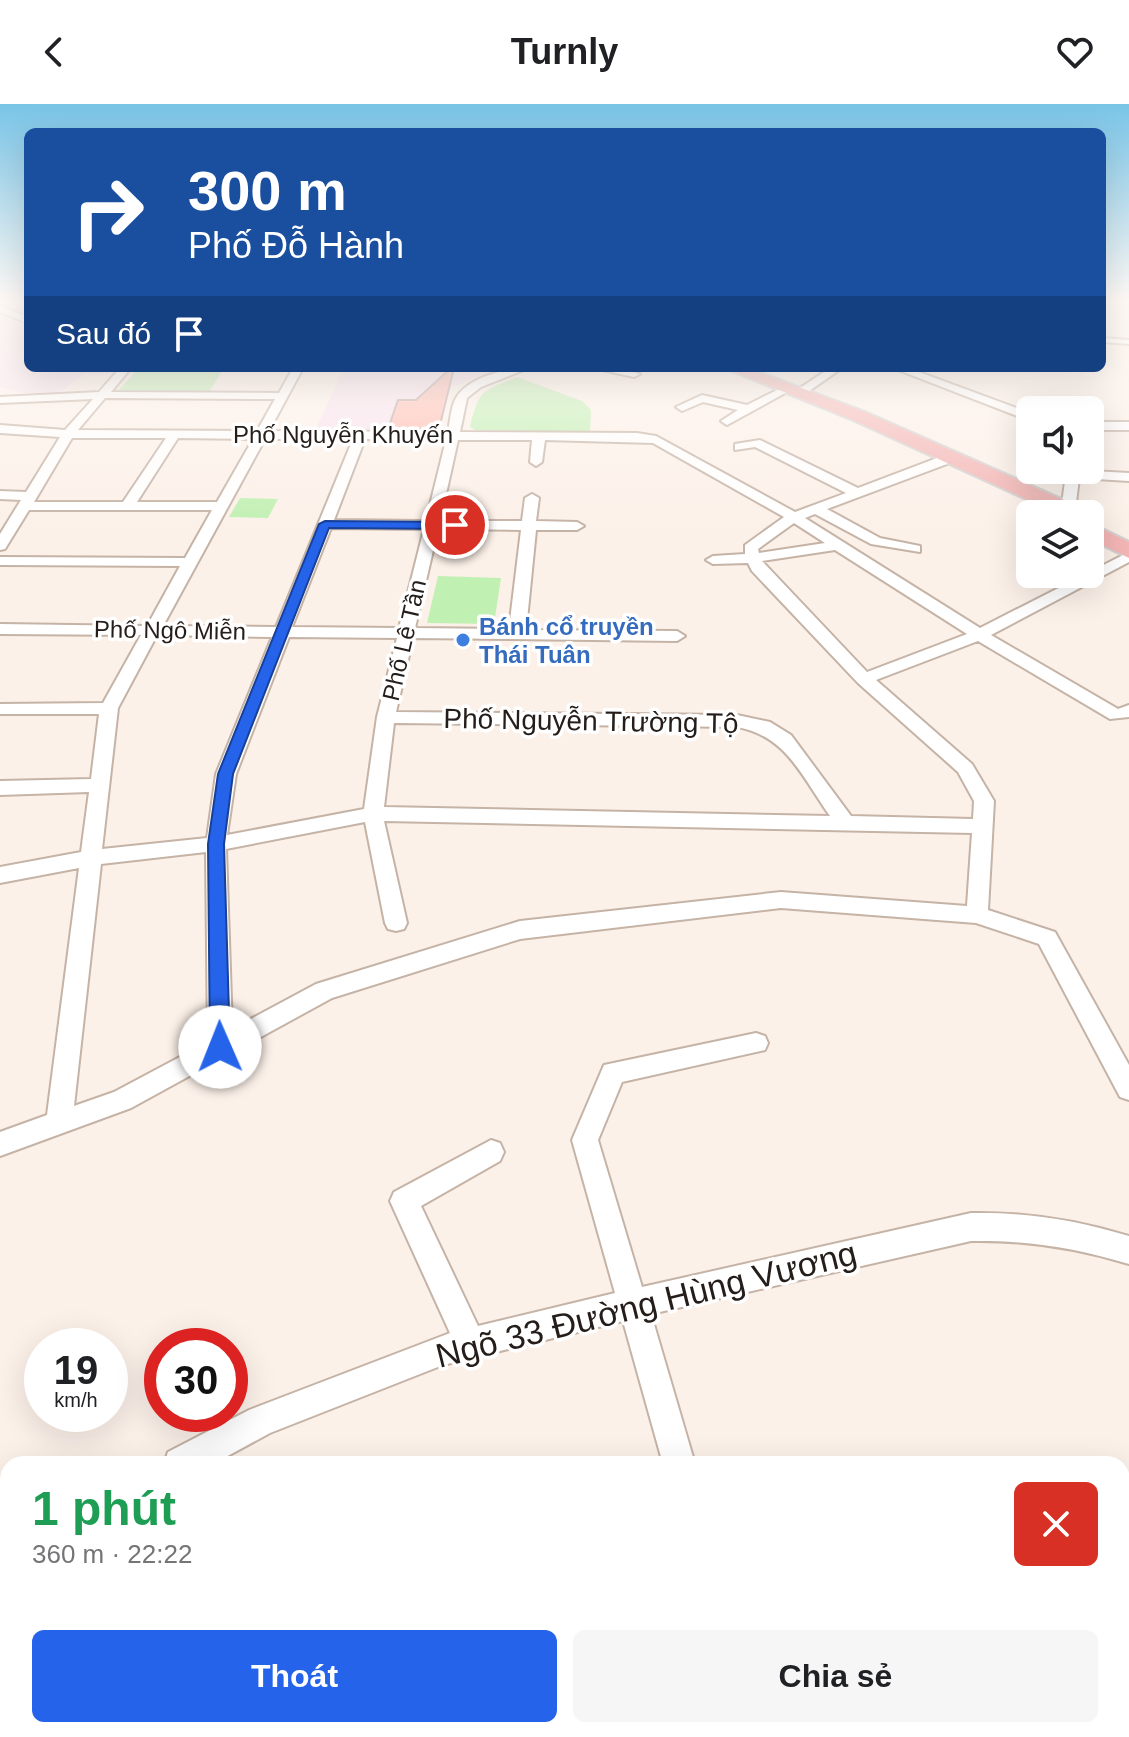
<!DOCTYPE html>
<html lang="vi">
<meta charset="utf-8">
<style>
:root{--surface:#fff;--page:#f6f6f6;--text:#202124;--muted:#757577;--accent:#2563eb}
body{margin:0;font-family:Arial,sans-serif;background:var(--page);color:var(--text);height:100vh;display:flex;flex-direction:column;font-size:30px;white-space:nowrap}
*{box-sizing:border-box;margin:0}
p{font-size:26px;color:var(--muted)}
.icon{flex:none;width:44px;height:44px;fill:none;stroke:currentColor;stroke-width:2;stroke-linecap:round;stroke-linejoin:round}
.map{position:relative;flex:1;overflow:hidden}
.side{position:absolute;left:0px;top:1352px;width:1130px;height:282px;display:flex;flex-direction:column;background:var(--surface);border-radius:24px 24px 0 0;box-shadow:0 8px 32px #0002}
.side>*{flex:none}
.guide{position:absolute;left:24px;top:24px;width:1082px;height:244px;border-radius:12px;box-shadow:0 8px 32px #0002;background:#1a4fa0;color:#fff;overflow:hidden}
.buttons{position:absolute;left:1016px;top:292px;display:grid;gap:16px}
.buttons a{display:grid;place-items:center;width:88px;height:88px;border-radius:12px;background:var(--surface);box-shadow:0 8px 32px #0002;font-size:40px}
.speed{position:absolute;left:24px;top:1224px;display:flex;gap:16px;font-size:40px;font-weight:700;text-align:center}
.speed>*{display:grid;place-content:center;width:104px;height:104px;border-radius:50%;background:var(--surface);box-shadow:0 8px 32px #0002;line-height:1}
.speed small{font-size:20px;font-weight:400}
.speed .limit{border:12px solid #d22;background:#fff;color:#111}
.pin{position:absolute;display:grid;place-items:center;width:68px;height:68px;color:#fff;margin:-34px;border:4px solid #fff;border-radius:50%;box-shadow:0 2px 8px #0007}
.me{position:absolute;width:88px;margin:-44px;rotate:359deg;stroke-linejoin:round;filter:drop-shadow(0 0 6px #0008)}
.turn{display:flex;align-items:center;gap:28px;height:168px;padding:0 32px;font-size:36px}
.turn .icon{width:104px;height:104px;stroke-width:2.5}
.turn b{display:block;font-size:56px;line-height:68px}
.then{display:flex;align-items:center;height:76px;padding:0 32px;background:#0003;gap:16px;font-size:30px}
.round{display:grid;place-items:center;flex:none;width:84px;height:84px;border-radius:12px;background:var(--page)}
.head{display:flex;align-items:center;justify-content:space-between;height:136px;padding:0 32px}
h1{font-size:48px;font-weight:700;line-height:60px;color:#1e9e55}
.action{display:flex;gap:16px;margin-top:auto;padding:16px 32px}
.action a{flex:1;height:92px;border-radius:12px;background:var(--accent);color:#fff;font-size:32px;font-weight:700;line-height:92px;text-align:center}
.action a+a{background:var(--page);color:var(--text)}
header{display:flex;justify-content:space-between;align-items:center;height:104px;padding:0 32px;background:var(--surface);font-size:36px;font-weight:700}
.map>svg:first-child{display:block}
</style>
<header><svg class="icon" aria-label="back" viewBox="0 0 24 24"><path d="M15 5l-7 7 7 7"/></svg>Turnly<svg class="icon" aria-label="heart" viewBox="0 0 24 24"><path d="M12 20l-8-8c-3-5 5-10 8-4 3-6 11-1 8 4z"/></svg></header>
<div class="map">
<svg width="1129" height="1633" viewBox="0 0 1129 1633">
<rect width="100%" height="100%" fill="#fcf1e9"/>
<g fill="#f8e2ef">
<path d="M0 212 28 222V264H112L108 270H84L57 290 24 289 0 283Z"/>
<path d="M344 264H500L452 283 447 290 439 325H316Z"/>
</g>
<g fill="#c0f0b2">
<path d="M139 264H224L209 288 118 287Z"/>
<path d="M517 273 582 297 591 306 590 328 475 326 470 323C479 284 482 288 517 273Z"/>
<path d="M240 394 278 395 268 414 229 413Z"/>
<path d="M438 472 501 474 494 520 427 519Z"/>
</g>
<path fill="#febbb0" stroke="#baa4a0" stroke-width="2" d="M451 264H454L439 325H388L398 296H416Z"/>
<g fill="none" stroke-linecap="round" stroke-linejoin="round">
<defs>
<path id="service" d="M1102 234 1129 236V240L1102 238Z"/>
<g id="minor">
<path d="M0 202 28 213V219L0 208Z"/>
<path d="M120 264H131L111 288 279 289 293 264H303L269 327 448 328C450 318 451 299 458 291 472 272 508 264 529 264L481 283 467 294 460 328 637 329 656 332 795 408 846 389 755 343 735 346V340L760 336 858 384 937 354H947V360L827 405 880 434 920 442V448L871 440 815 410 805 414 980 524 1129 448V458L991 531 1118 605 1129 601V613L1110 615 978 537 876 576 972 660 994 697 988 806 1055 828 1129 961V996L1120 993 1039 840 976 819 781 804 520 835 332 894 131 1004 0 1052V1028L47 1011 79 764 0 779V763L81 748 89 688 0 691V677L91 675 99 610H0V600L103 599 141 531 0 530V520L147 522 180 462 0 461V453L185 454 212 406H29L5 445 0 446V430L21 396 0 395V387L26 388 60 333 0 329V321L65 326 93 295 0 299V293L99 288ZM105 294 275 295 257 327 78 326ZM72 334H166L123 398H34ZM178 334 253 335 217 398H137ZM265 335H353L276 523 163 522ZM365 335 446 336 426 417 334 416ZM458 336H532L530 358 536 362 542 358 545 336 653 339 784 413 745 441V450L713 452 706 456 713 460 748 459 752 467 858 579 958 668 974 697 973 715 851 712 791 631 770 618 737 611 396 608 413 534 677 537 685 532 677 527 526 526 536 426H577L584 422 577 418 536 417 539 394 532 390 525 394 522 417H440ZM794 419 825 439 759 449 758 445ZM331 424 424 425 399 524 292 523ZM438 425 521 426 509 525 415 524ZM835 446 967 530 867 568 762 457ZM157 531 272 533 216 670 207 734 102 745 118 604ZM289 533 397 534 377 613 364 705 227 731 236 670ZM394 619 737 623C787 632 802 673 830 712L384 703ZM384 717 972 729 967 802 781 788 520 817 316 880 232 925 226 745 365 718 385 819 388 825 396 827 404 825 407 819ZM206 748 208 938 114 988 74 1002 101 760Z"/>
<path d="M593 264H618L640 270 634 273Z"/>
<path d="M830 264H842L805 290H797V286Z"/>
<path d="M893 264H908L1030 309V317Z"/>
<path d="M783 283 787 284V288L727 321 721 317 738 306 703 298 682 307 676 303 702 291 747 301Z"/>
<rect x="1090" y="318" width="39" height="8"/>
<path d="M1073 366 1129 369V377L1079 374 1075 407 1063 410 1061 407 1066 370Z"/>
<path d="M756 929 765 932 768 939 765 946 622 978 598 1036 642 1183 971 1109C1026 1108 1076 1116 1129 1132V1160C1076 1144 1026 1136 971 1137L651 1210 695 1360H663L623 1217 443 1261 270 1329 213 1360H164L168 1348 249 1306 450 1229 390 1097 394 1088 491 1036 500 1039 504 1048 500 1057 421 1102 478 1222 615 1189 572 1036 604 961Z"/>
<path d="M8 1452V1493L0 1497V1456Z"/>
<path d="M737 1626H775L777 1633H739Z"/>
</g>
<g id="primary">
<path d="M725 264H748L865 308 1084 405 1087 410H1059L853 316Z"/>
<path d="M1090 419 1129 438V454L1090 435Z"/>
</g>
</defs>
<use href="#service" stroke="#c5b3a6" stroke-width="4"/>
<use href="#minor" stroke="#c5b3a6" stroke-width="4"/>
<use href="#primary" stroke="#d3d2d1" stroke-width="4"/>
<use href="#service" fill="#fff" fill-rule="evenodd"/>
<use href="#minor" fill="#fff" fill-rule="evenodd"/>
<use href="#primary" fill="#f3b6b5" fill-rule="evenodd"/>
</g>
<linearGradient id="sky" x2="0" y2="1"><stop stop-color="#79c4e7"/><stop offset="0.46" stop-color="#fef9f5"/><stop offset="1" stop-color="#fef9f5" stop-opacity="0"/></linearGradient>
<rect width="1129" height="426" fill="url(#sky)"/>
<path fill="#2563eb" stroke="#184099" stroke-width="2" d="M325 417 455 418 461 421 455 425 329 424 233 670 224 740 230 943 227 949 220 952 213 949 210 943 208 740 218 670 319 420Z"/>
<circle fill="#3f7fe0" stroke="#fff" stroke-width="3" cx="463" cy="536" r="8"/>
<g text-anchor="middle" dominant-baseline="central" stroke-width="7" stroke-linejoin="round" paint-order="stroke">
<g font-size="24" fill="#241d19" stroke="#fff">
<text x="343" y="330">Phố Nguyễn Khuyến</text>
<text transform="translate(170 526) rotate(1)">Phố Ngô Miễn</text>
<text transform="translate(404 536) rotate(-77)">Phố Lê Tần</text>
</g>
<g font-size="24" font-weight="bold" fill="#366cbe" stroke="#fff" text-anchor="start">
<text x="479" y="522">Bánh cổ truyền<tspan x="479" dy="28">Thái Tuân</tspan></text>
</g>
<g font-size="28" fill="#241d19" stroke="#fff">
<text transform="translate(591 617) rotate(1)">Phố Nguyễn Trường Tộ</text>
</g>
<g font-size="34" fill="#241d19" stroke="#fff">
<text transform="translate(646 1200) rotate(-14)">Ngõ 33 Đường Hùng Vương</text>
</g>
</g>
</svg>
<div class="buttons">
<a><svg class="icon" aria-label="sound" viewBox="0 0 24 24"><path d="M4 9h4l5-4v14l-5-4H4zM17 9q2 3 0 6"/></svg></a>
<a><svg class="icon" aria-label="layers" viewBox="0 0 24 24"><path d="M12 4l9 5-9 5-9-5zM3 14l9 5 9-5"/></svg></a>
</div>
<div class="speed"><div>19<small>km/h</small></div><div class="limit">30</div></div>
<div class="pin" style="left:455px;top:421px;background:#d93025"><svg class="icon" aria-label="arrive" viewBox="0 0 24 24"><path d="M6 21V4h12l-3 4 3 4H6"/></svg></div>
<svg class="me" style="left:220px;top:943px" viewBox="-20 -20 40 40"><circle r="19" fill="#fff"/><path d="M0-13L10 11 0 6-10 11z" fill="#2563eb"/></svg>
<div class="guide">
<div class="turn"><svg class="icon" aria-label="right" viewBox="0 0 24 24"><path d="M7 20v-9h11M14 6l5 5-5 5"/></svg><div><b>300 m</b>Phố Đỗ Hành</div></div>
<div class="then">Sau đó<svg class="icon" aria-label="arrive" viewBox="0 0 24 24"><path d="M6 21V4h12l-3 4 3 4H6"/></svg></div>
</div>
<section class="side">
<div class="head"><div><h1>1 phút</h1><p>360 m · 22:22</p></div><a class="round" style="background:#d93025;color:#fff"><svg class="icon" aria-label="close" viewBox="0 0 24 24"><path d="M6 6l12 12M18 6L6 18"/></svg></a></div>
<div class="action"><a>Thoát</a><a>Chia sẻ</a></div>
</section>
</div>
